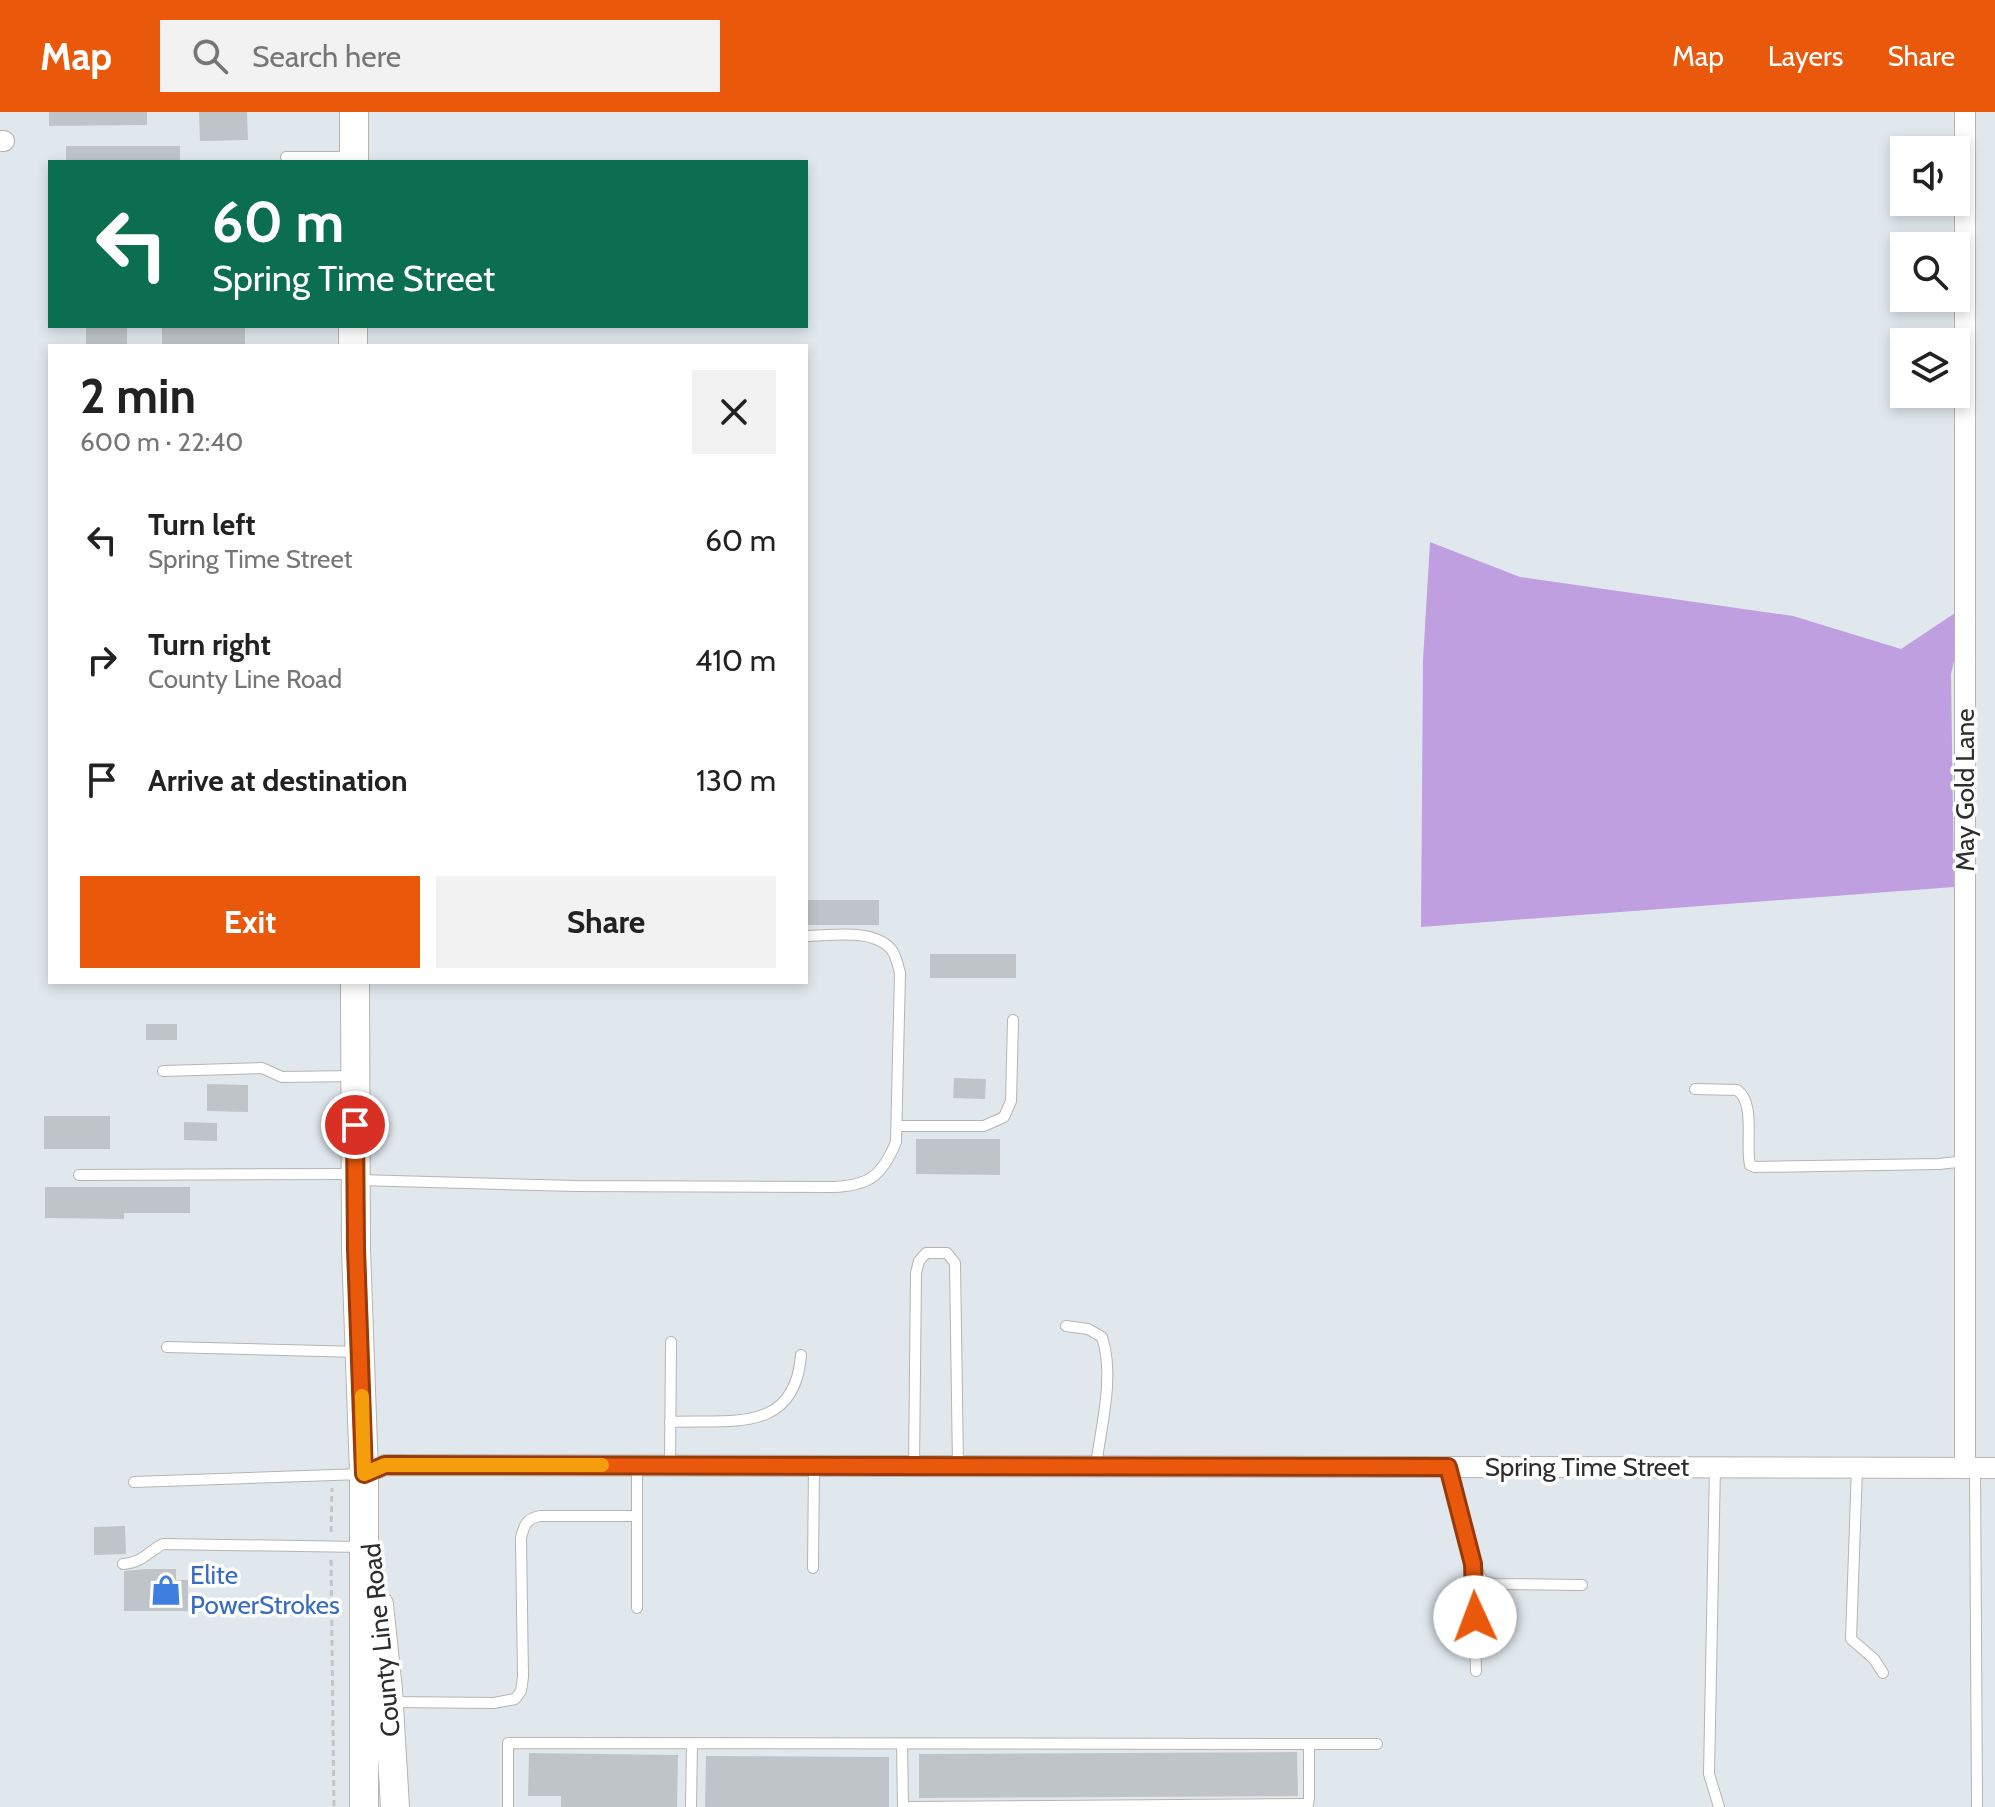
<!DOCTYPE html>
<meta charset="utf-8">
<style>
:root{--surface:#fff;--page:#f2f2f2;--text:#222;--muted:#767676;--accent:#ea580c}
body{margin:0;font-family:Cabin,sans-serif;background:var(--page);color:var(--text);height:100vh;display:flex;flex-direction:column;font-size:30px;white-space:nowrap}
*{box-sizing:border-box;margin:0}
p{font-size:26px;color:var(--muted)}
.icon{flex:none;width:44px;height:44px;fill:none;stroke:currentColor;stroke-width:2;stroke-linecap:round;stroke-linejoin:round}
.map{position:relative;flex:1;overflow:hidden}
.side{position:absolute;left:48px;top:232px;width:760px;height:640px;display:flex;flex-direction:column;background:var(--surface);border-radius:0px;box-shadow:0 4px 12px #0003}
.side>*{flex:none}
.top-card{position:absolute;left:48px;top:48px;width:760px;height:168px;border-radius:0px;box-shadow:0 4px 12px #0003;background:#0b6e4f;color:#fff;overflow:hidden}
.tools{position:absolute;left:1890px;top:24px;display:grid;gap:16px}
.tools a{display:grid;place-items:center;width:80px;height:80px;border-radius:0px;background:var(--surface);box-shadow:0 4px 12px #0003;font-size:40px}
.pin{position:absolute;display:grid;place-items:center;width:68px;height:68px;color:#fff;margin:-34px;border:4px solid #fff;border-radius:50%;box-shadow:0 2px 8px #0007}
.me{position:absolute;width:88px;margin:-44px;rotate:358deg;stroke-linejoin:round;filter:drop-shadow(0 0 6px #0008)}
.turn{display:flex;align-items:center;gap:28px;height:168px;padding:0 32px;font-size:36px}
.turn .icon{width:104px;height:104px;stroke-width:2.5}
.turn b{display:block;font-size:56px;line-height:68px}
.round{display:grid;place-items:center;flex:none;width:84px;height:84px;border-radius:0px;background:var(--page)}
.summary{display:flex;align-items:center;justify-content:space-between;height:136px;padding:0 32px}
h1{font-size:48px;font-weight:700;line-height:60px}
.primary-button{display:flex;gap:16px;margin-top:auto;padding:16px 32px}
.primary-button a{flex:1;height:92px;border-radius:0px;background:var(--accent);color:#fff;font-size:32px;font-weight:700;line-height:92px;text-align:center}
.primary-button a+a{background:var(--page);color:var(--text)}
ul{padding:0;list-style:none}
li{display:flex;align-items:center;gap:24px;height:120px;padding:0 32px}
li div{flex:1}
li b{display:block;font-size:30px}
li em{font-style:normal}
header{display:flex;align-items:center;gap:48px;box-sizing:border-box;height:112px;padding:0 40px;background:var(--accent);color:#fff}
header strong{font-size:38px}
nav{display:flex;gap:44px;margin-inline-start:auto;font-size:28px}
.search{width:560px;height:72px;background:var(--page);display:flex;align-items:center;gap:20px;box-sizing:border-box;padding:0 28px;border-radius:0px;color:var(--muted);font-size:30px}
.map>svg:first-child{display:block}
</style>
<header>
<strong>Map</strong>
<div class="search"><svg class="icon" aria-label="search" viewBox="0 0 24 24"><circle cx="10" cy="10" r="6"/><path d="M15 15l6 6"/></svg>Search here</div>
<nav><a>Map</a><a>Layers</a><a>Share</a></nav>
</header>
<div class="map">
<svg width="1995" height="1695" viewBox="0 0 1995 1695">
<rect width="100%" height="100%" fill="#e0e8ee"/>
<path fill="#c09fe1" d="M1430 430 1520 465 1793 504 1901 537 1967 493 1951 562 1954 775 1421 815 1423 548Z"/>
<g fill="#bfc4c9">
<path d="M49 0H147V13L49 14Z"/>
<path d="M199 0H247L248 28 200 29Z"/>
<rect x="66" y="34" width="114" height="16"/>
<rect x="86" y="214" width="41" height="20"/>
<rect x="162" y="214" width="83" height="20"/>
<rect x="806" y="788" width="73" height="25"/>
<rect x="930" y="842" width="86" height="24"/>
<rect x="146" y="912" width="31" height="16"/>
<path d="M954 966 986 967 985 987 953 986Z"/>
<path d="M207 972 248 973V1000L207 999Z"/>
<rect x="44" y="1004" width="66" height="33"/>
<path d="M184 1010 217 1011V1029L184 1028Z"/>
<path d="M916 1027H1000V1063L916 1062Z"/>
<path d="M45 1075H190V1101H124V1107L45 1106Z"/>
<path d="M125 1414 126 1442 94 1443V1415Z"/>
<path d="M146 1457H176V1468H188V1499H124V1459Z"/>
<path d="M1297 1640 1298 1684 919 1686V1642Z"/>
<path d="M529 1641 678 1643 677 1695H561V1684H528Z"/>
<path d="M706 1644 889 1645V1695H705Z"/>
</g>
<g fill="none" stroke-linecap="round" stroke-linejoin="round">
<defs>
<g id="service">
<path d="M286 45H352"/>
<path d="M163 959 262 956 282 965 353 964"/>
<path d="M1695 977 1737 978C1756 991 1745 1032 1750 1053L1755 1055 1939 1052 1966 1049"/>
<path d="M897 1014H984L1004 1005 1011 989 1013 908"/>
<path d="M79 1063 354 1062"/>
<path d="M358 1068 576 1074 832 1075C869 1074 882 1064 896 1030L900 861C898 853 896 843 891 837 872 816 832 824 806 824"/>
<path d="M1066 1214 1088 1217 1102 1225C1115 1265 1101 1313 1096 1354"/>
<path d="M167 1235 359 1240"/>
<path d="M670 1310C730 1307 795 1323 801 1243"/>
<path d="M637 1353V1496"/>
<path d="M670 1353 671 1230"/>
<path d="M914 1354 916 1161 919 1149 926 1141H947L955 1151 958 1354"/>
<path d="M1448 1355 1473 1452 1483 1469 1495 1472 1582 1473"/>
<path d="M1715 1355 1709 1662 1719 1695"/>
<path d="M1857 1355 1851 1527 1874 1547 1883 1561"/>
<path d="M1975 1356 1977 1695"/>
<path d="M134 1370 362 1362"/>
<path d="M123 1452C144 1450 146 1441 163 1432L362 1435"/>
<path d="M813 1456 814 1354"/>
<path d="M1473 1458 1476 1559"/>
<path d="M390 1590 494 1591 515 1587 521 1579 523 1565 521 1426C524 1413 526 1407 540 1404H637"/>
<path d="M902 1632 903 1695"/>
<path d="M508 1695V1631L1377 1632"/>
<path d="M691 1695 692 1632"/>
<path d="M903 1695 1308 1692"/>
<path d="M1307 1695 1309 1687V1632"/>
</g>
<g id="minor">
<path d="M0 29H4"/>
<path d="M1965 1356V0"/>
<path d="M364 1362 385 1353 1995 1356"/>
</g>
<g id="secondary">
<path d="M354 50V0"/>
<path d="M353 234V214"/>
<path d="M355 870 356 1137 364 1362V1695"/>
<path d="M379 1493 388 1578 395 1695"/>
</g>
</defs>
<use href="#service" stroke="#b8b4ad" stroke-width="12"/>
<use href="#minor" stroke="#b8b4ad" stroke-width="22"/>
<use href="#secondary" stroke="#b8b4ad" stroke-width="30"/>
<g stroke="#c4c4c4" stroke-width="3" stroke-dasharray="6 4" stroke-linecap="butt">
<path d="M331 1420 332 1376"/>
<path d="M331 1448 334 1695"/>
</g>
<use href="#service" stroke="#fff" stroke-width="10"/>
<use href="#minor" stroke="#fff" stroke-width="20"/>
<use href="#secondary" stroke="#fff" stroke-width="28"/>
</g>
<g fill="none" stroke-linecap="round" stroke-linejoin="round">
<defs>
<path id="route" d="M355 1013 356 1137 364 1362 385 1353 1448 1355 1473 1452 1475 1505"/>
</defs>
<use href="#route" stroke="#983908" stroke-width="20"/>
<use href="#route" stroke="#ea580c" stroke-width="14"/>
<path stroke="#f59e0b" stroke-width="14" d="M362 1284 364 1362 385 1353H602"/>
</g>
<defs>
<symbol id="shop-bare" viewBox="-9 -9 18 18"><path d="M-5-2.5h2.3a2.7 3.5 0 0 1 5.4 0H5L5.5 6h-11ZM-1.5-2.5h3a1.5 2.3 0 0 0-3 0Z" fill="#3f7fe0" stroke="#fff" stroke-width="2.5" paint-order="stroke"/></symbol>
</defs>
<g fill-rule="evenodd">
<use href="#shop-bare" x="144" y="1456" width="44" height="44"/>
</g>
<g text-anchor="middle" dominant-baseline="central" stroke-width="7" stroke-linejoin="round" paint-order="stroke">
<g font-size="26" fill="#2d2d2d" stroke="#fff">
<text transform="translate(1965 678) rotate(-90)">May Gold Lane</text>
<text x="1587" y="1355">Spring Time Street</text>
<text transform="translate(381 1528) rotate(-96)">County Line Road</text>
</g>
<g font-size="26" fill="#366cbe" stroke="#fff" text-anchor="start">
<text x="190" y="1463">Elite<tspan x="190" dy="30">PowerStrokes</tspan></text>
</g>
</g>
</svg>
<div class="tools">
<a><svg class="icon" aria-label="sound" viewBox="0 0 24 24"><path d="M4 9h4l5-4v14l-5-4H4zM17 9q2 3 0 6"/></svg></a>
<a><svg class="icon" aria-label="search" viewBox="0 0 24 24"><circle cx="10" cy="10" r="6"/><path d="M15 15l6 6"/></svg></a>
<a><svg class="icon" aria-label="layers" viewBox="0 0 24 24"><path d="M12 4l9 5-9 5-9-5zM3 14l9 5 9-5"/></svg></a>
</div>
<div class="pin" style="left:355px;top:1013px;background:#d93025"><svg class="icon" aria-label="arrive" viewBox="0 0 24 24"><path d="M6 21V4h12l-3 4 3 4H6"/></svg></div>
<svg class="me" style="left:1475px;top:1505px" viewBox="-20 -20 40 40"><circle r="19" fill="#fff"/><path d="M0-13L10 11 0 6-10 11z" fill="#ea580c"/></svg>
<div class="top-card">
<div class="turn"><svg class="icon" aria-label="left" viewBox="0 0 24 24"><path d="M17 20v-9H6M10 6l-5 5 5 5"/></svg><div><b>60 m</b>Spring Time Street</div></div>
</div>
<section class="side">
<div class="summary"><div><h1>2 min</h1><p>600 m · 22:40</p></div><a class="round"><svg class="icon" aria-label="close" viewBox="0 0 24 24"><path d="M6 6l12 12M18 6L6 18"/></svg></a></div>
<ul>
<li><svg class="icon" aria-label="left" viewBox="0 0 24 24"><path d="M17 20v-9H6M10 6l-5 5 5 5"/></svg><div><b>Turn left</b><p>Spring Time Street</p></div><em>60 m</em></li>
<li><svg class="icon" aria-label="right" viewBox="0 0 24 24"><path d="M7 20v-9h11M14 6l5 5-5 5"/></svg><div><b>Turn right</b><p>County Line Road</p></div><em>410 m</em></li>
<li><svg class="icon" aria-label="arrive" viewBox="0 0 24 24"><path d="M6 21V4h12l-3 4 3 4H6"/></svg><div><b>Arrive at destination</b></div><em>130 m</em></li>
</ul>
<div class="primary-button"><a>Exit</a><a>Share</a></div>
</section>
</div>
